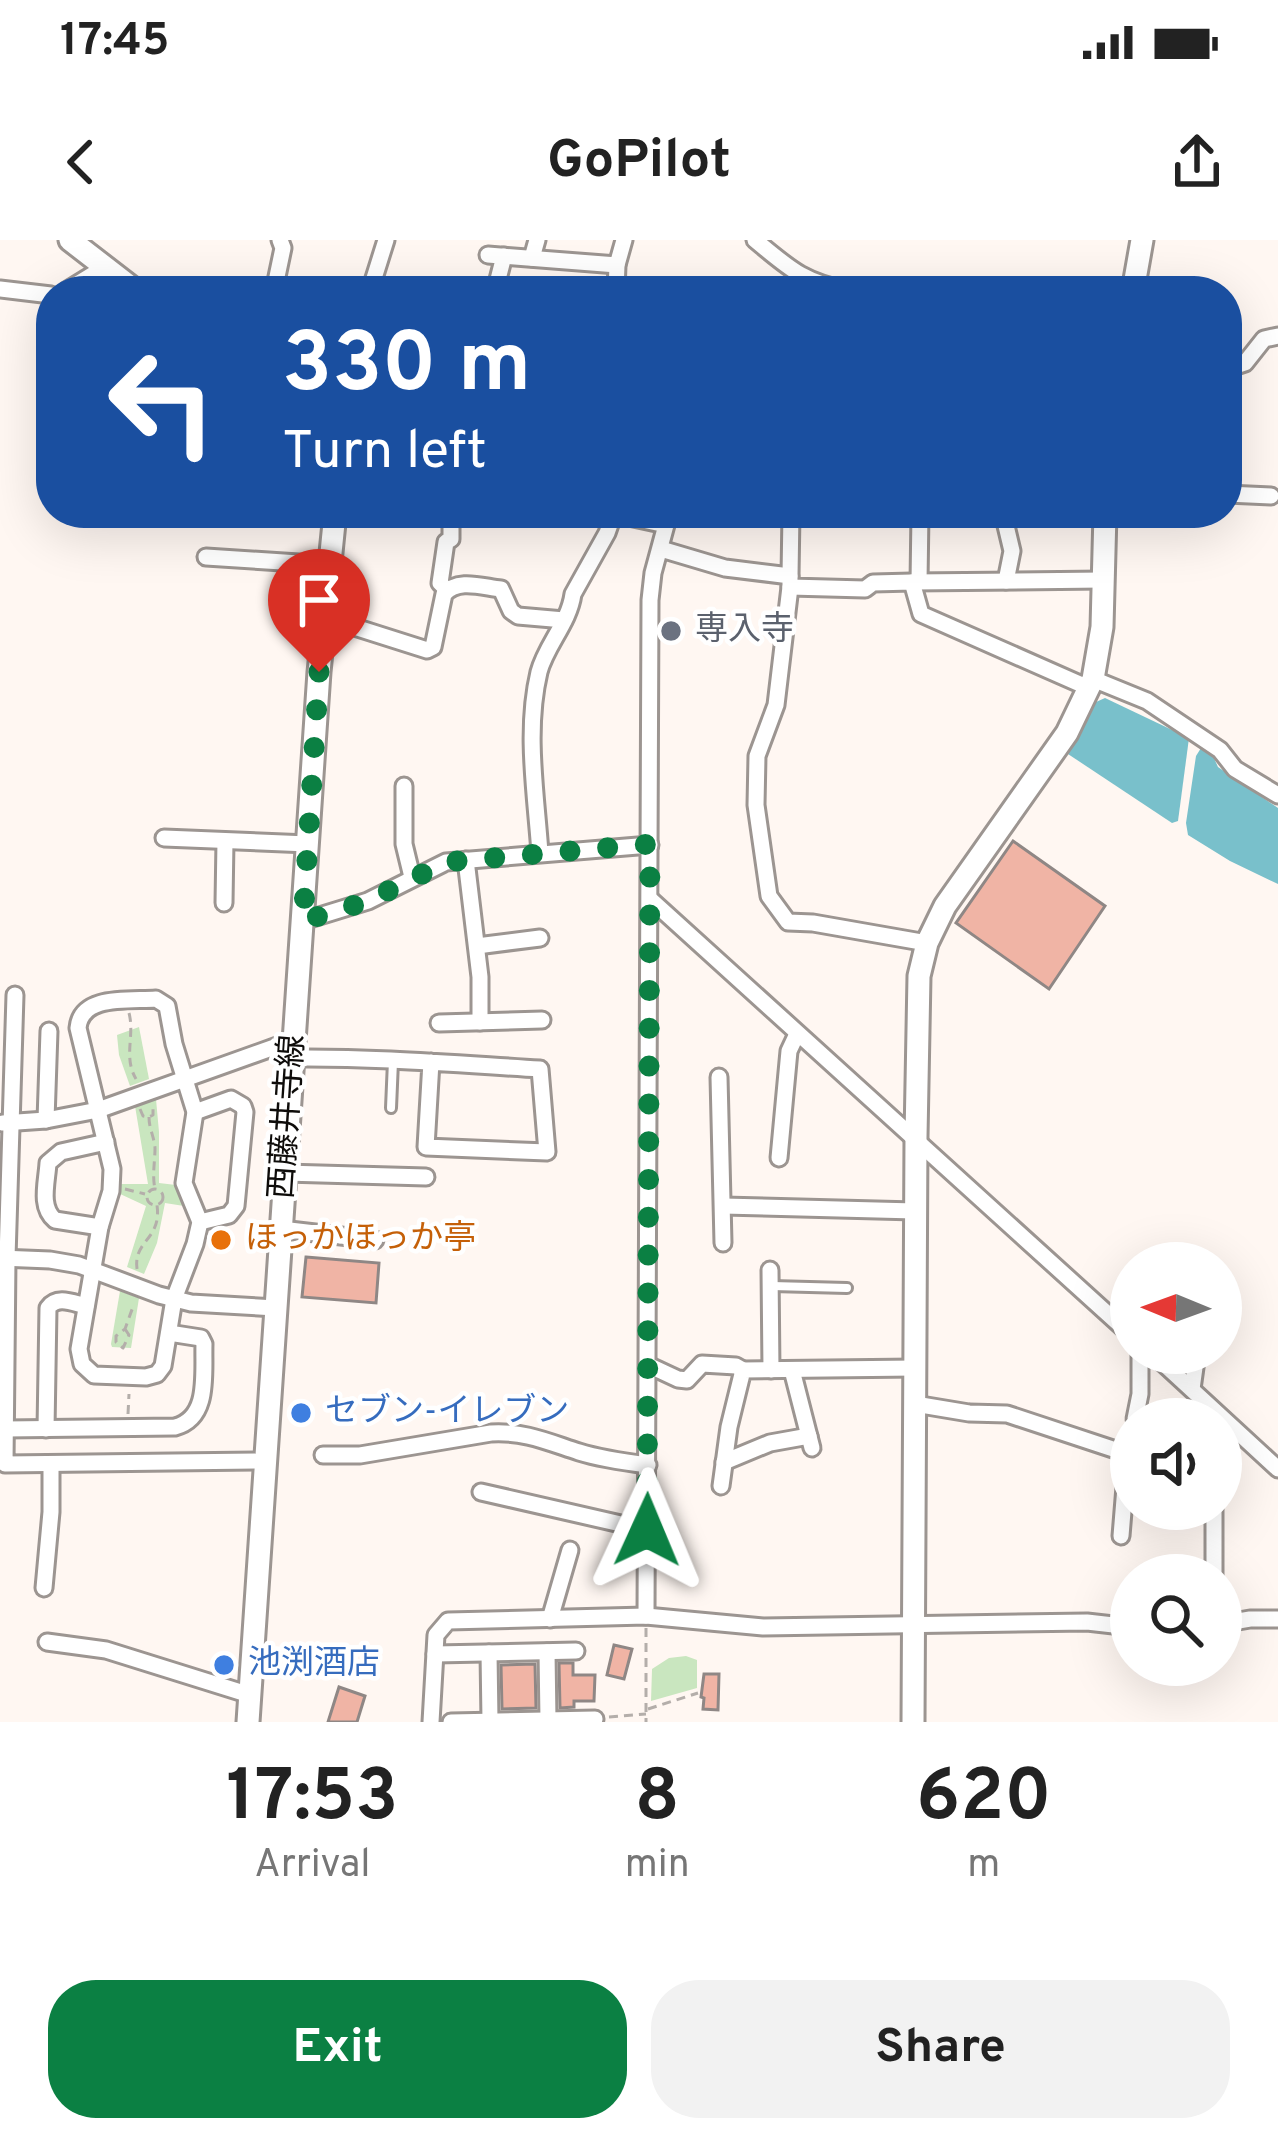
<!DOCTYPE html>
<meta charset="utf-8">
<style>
:root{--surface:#fff;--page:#f2f2f2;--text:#222;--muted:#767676;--accent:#0b8043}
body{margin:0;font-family:Overpass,"Noto Sans JP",sans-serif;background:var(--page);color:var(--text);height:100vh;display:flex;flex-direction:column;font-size:45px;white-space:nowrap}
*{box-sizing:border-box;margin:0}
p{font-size:39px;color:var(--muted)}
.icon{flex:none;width:66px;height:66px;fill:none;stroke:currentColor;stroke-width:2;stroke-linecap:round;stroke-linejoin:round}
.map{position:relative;height:1482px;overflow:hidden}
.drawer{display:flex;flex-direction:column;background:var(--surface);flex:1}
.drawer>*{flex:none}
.guide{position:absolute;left:36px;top:36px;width:1206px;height:252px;border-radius:48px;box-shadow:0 12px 48px #0002;background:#1a4fa0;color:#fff;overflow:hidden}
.needle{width:78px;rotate:271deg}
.tools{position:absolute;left:1110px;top:1002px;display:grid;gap:24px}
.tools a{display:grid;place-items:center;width:132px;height:132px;border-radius:50%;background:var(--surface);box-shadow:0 12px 48px #0002;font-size:60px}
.pin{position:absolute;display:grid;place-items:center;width:102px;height:102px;color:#fff;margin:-123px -51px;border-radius:50% 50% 50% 0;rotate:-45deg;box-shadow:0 0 12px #0007}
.pin .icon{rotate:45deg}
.me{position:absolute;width:132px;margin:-66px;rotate:1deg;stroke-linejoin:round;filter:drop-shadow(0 0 9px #0008)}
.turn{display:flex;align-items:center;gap:42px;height:252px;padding:0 48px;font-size:54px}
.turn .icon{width:156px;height:156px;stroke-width:2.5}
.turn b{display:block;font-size:84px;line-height:102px}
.eta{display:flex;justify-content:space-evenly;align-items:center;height:204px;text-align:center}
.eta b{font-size:72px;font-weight:700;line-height:84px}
.action{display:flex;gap:24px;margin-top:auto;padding:24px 48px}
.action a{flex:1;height:138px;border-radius:48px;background:var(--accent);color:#fff;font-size:48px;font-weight:700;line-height:138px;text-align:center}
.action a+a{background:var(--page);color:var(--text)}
.status{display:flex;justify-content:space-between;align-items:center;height:84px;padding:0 60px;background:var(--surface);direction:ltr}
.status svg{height:33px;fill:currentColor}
header{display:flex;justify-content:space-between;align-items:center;height:156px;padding:0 48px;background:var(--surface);font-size:54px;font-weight:700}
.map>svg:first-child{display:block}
</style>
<div class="status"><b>17:45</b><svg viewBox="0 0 49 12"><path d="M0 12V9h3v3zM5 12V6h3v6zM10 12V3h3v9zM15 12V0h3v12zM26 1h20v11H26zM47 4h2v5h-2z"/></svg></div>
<header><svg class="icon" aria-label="back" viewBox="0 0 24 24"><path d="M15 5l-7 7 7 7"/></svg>GoPilot<svg class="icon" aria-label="share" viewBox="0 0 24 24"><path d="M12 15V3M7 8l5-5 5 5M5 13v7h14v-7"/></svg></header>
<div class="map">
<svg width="1278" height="1482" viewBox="0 0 1278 1482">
<rect width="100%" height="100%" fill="#fff7f2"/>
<g fill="#c9e6bf">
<path d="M139 787 149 839 130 846 119 815 117 795Z"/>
<path d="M156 859 159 892V943L176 945 184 966 165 963 157 1003 144 1034 127 1027 146 966 118 953 119 944H148L135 866Z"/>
<path d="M120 1051 139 1058 131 1108 112 1107 111 1104Z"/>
<path d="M686 1416 697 1420V1448L651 1461 652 1429 669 1418Z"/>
</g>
<g fill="#79c0cb">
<path d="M1105 458 1189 498 1178 581 1172 583 1068 514 1096 462Z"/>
<path d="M1201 508 1213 516 1218 527 1278 568V644L1230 621 1188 595 1186 583 1196 516Z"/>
</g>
<g fill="#f0b4a5" stroke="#8f8785" stroke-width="3">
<path d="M1013 601 1105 666 1049 749 956 683Z"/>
<path d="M306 1017 379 1023 376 1063 302 1057Z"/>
<path d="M614 1405 632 1409 624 1439 607 1435Z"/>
<path d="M559 1423H573V1435H595L594 1461H574V1467L560 1468Z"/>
<path d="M535 1424 536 1468 502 1469 501 1425Z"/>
<path d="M704 1434H719L718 1470 703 1469 704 1458 701 1457Z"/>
<path d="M339 1447 365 1456 357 1482H328Z"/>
</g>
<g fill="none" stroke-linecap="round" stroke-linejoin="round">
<defs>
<g id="lane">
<path d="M391 868 393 821"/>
<path d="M772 1046 847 1048"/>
</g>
<g id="street">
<path d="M755 0C790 29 803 42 849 51"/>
<path d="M488 15 617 25"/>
<path d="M532 18 537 0"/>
<path d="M0 49 51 55"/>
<path d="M66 51 105 27"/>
<path d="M274 51 283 8 280 0"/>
<path d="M370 51 386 0"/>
<path d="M495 51 504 16"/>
<path d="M616 51 617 25 624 0"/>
<path d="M1227 129 1245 123 1264 99 1278 96"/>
<path d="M1227 254 1271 256"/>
<path d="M610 273 666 285 653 333 650 360 646 1376"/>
<path d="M1003 273 1012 311 1006 341"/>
<path d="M661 309 725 328 790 336V347L865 349 873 343 912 342 921 374 1089 448"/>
<path d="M206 317 329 325"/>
<path d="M790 336 791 273"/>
<path d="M912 342 1103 340"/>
<path d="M919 342 920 273"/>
<path d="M790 347 776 465 757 516 756 565 769 656 788 682 813 683 927 703"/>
<path d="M447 350 440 343 446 302 451 299V283"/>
<path d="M323 377 427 410 433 407 444 354C458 338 482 347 501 349L511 371 518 376 564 380"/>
<path d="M1093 439 1147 461 1220 510 1235 529 1278 555"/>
<path d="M404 546V604L412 637"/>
<path d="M164 598 308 604"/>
<path d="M540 613C536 554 525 491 539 432 546 405 569 383 573 354L607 293 614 273"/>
<path d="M466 620 480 737V782"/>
<path d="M650 659 1131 1095"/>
<path d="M224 663 225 601"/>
<path d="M303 681 368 661 446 622 650 605"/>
<path d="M477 706 540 698"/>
<path d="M15 755 7 1018 5 1224 266 1221"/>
<path d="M156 759 167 766 174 804 195 872 184 943 200 982 195 1004 174 1059 163 1126 157 1134 146 1137 94 1135 82 1124 79 1109 100 987 111 951 112 929 78 788C81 754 130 761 156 759Z"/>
<path d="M439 783 542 780"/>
<path d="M292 818C375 817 457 824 540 829L547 912 426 907 431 822"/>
<path d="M719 837 723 1003"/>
<path d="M195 872 231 859 243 866 245 872 236 966 229 975 200 982"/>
<path d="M46 880 49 791"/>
<path d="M3 883 46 880 98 870 294 800"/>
<path d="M779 918 789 811 797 794"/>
<path d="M285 933 426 937"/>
<path d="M723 966 915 971"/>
<path d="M100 987 55 980C39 967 47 942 48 923L61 912 106 902"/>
<path d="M281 989 375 1000"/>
<path d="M0 1018 50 1020 79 1025 159 1055 191 1063 276 1068"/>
<path d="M770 1030 771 1130"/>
<path d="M1152 1113 1278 1229"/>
<path d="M648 1125 678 1139 687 1140 702 1124 736 1126 743 1130"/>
<path d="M792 1130 812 1208"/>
<path d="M1192 1149 1197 1113"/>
<path d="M915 1164 969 1173 1007 1174 1128 1214"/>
<path d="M1135 1179 1140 1154V1113"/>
<path d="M5 1189 175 1187C210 1178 203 1134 204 1104L201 1098 169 1093"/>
<path d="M46 1189 48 1068C57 1055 73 1063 86 1066"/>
<path d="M323 1215H360L491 1193C524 1191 548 1202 579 1212 601 1219 624 1222 648 1225"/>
<path d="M724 1222 770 1203 809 1196"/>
<path d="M721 1246 729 1187 743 1130 915 1128"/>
<path d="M481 1252 647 1290"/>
<path d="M1214 1269V1335"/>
<path d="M1121 1296 1128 1210 1131 1204"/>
<path d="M44 1348 51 1272V1225"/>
<path d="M550 1379 570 1310"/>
<path d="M1221 1384 1250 1379H1278"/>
<path d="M47 1402 106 1410 250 1455"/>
<path d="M547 1412 548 1480"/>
<path d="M489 1413 490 1481"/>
<path d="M435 1414 576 1411"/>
<path d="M431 1482 436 1395 448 1381 646 1376 763 1387 1087 1382 1131 1387"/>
<path d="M451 1482 595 1479"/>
</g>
<g id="secondary">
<path d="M70 0 136 51"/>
<path d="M1133 51 1142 0"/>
<path d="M248 1482 319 432 335 273"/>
<path d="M913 1482 916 897 919 736 927 703 945 666 1067 493 1093 439 1102 387 1105 273"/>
</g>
</defs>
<use href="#lane" stroke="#9c9591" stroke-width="14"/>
<use href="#street" stroke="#9c9591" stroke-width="21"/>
<use href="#secondary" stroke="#9c9591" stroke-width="27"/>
<g stroke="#b4aeaa" stroke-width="3" stroke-dasharray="9 6" stroke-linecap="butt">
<path d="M129 773C135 796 123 817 136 839"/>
<path d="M140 869 143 876 149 877 153 875V867"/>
<path d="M149 877C149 889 154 896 155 908 155 922 152 935 155 949"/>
<circle cx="155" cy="957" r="8"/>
<path d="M125 949 145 954"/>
<path d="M137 1029C133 1000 162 1000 157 965"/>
<path d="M125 1089 129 1095 123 1108 116 1102V1096L125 1089 134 1064"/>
<path d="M128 1174 129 1154"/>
<path d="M646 1388V1482"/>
<path d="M648 1469 698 1453"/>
<path d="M609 1477 646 1474"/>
</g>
<use href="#lane" stroke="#fff" stroke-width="8"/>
<use href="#street" stroke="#fff" stroke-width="15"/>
<use href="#secondary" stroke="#fff" stroke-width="21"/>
</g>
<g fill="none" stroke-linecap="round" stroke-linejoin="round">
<path stroke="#0b8043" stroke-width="21" stroke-dasharray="0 37.8" d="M319 432 303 681 368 661 446 622 650 604 647 1290"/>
</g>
<circle fill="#6b7280" stroke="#fff" stroke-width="4.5" cx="671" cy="391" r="12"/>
<circle fill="#e8710a" stroke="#fff" stroke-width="4.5" cx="221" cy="1000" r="12"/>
<g fill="#3f7fe0" stroke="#fff" stroke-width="4.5">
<circle cx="301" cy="1173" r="12"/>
<circle cx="224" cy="1425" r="12"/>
</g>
<g text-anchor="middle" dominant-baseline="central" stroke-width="9" stroke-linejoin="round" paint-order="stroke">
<g font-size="33" fill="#5b616d" stroke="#fff" text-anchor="start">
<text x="695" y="391">専入寺</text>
</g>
<g font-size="33" fill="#0e0c0a" stroke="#fff">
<text transform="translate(289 877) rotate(-86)">西藤井寺線</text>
</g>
<g font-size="33" fill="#c56008" stroke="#fff" text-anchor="start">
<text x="245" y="1000">ほっかほっか亭</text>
</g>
<g font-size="33" fill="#366cbe" stroke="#fff" text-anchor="start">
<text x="325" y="1173">セブン-イレブン</text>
<text x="248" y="1425">池渕酒店</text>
</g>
</g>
</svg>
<div class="tools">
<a><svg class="needle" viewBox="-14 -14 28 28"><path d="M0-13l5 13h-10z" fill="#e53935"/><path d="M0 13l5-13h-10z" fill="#767676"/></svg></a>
<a><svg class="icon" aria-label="sound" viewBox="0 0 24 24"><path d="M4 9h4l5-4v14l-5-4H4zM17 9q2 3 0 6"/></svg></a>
<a><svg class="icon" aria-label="search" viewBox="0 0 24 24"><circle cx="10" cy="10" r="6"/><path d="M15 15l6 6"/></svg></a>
</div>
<div class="pin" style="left:319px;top:432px;background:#d93025"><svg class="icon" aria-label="arrive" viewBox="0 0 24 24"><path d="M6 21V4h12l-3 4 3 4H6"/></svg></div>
<svg class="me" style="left:647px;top:1290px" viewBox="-20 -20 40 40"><path d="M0-17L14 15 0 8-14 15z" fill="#0b8043" stroke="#fff" stroke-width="4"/></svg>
<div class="guide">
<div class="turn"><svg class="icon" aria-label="left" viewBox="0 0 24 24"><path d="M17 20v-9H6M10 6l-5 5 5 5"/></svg><div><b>330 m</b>Turn left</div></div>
</div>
</div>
<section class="drawer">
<div class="eta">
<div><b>17:53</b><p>Arrival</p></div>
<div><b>8</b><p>min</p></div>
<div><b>620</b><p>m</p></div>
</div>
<div class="action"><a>Exit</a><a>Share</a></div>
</section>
